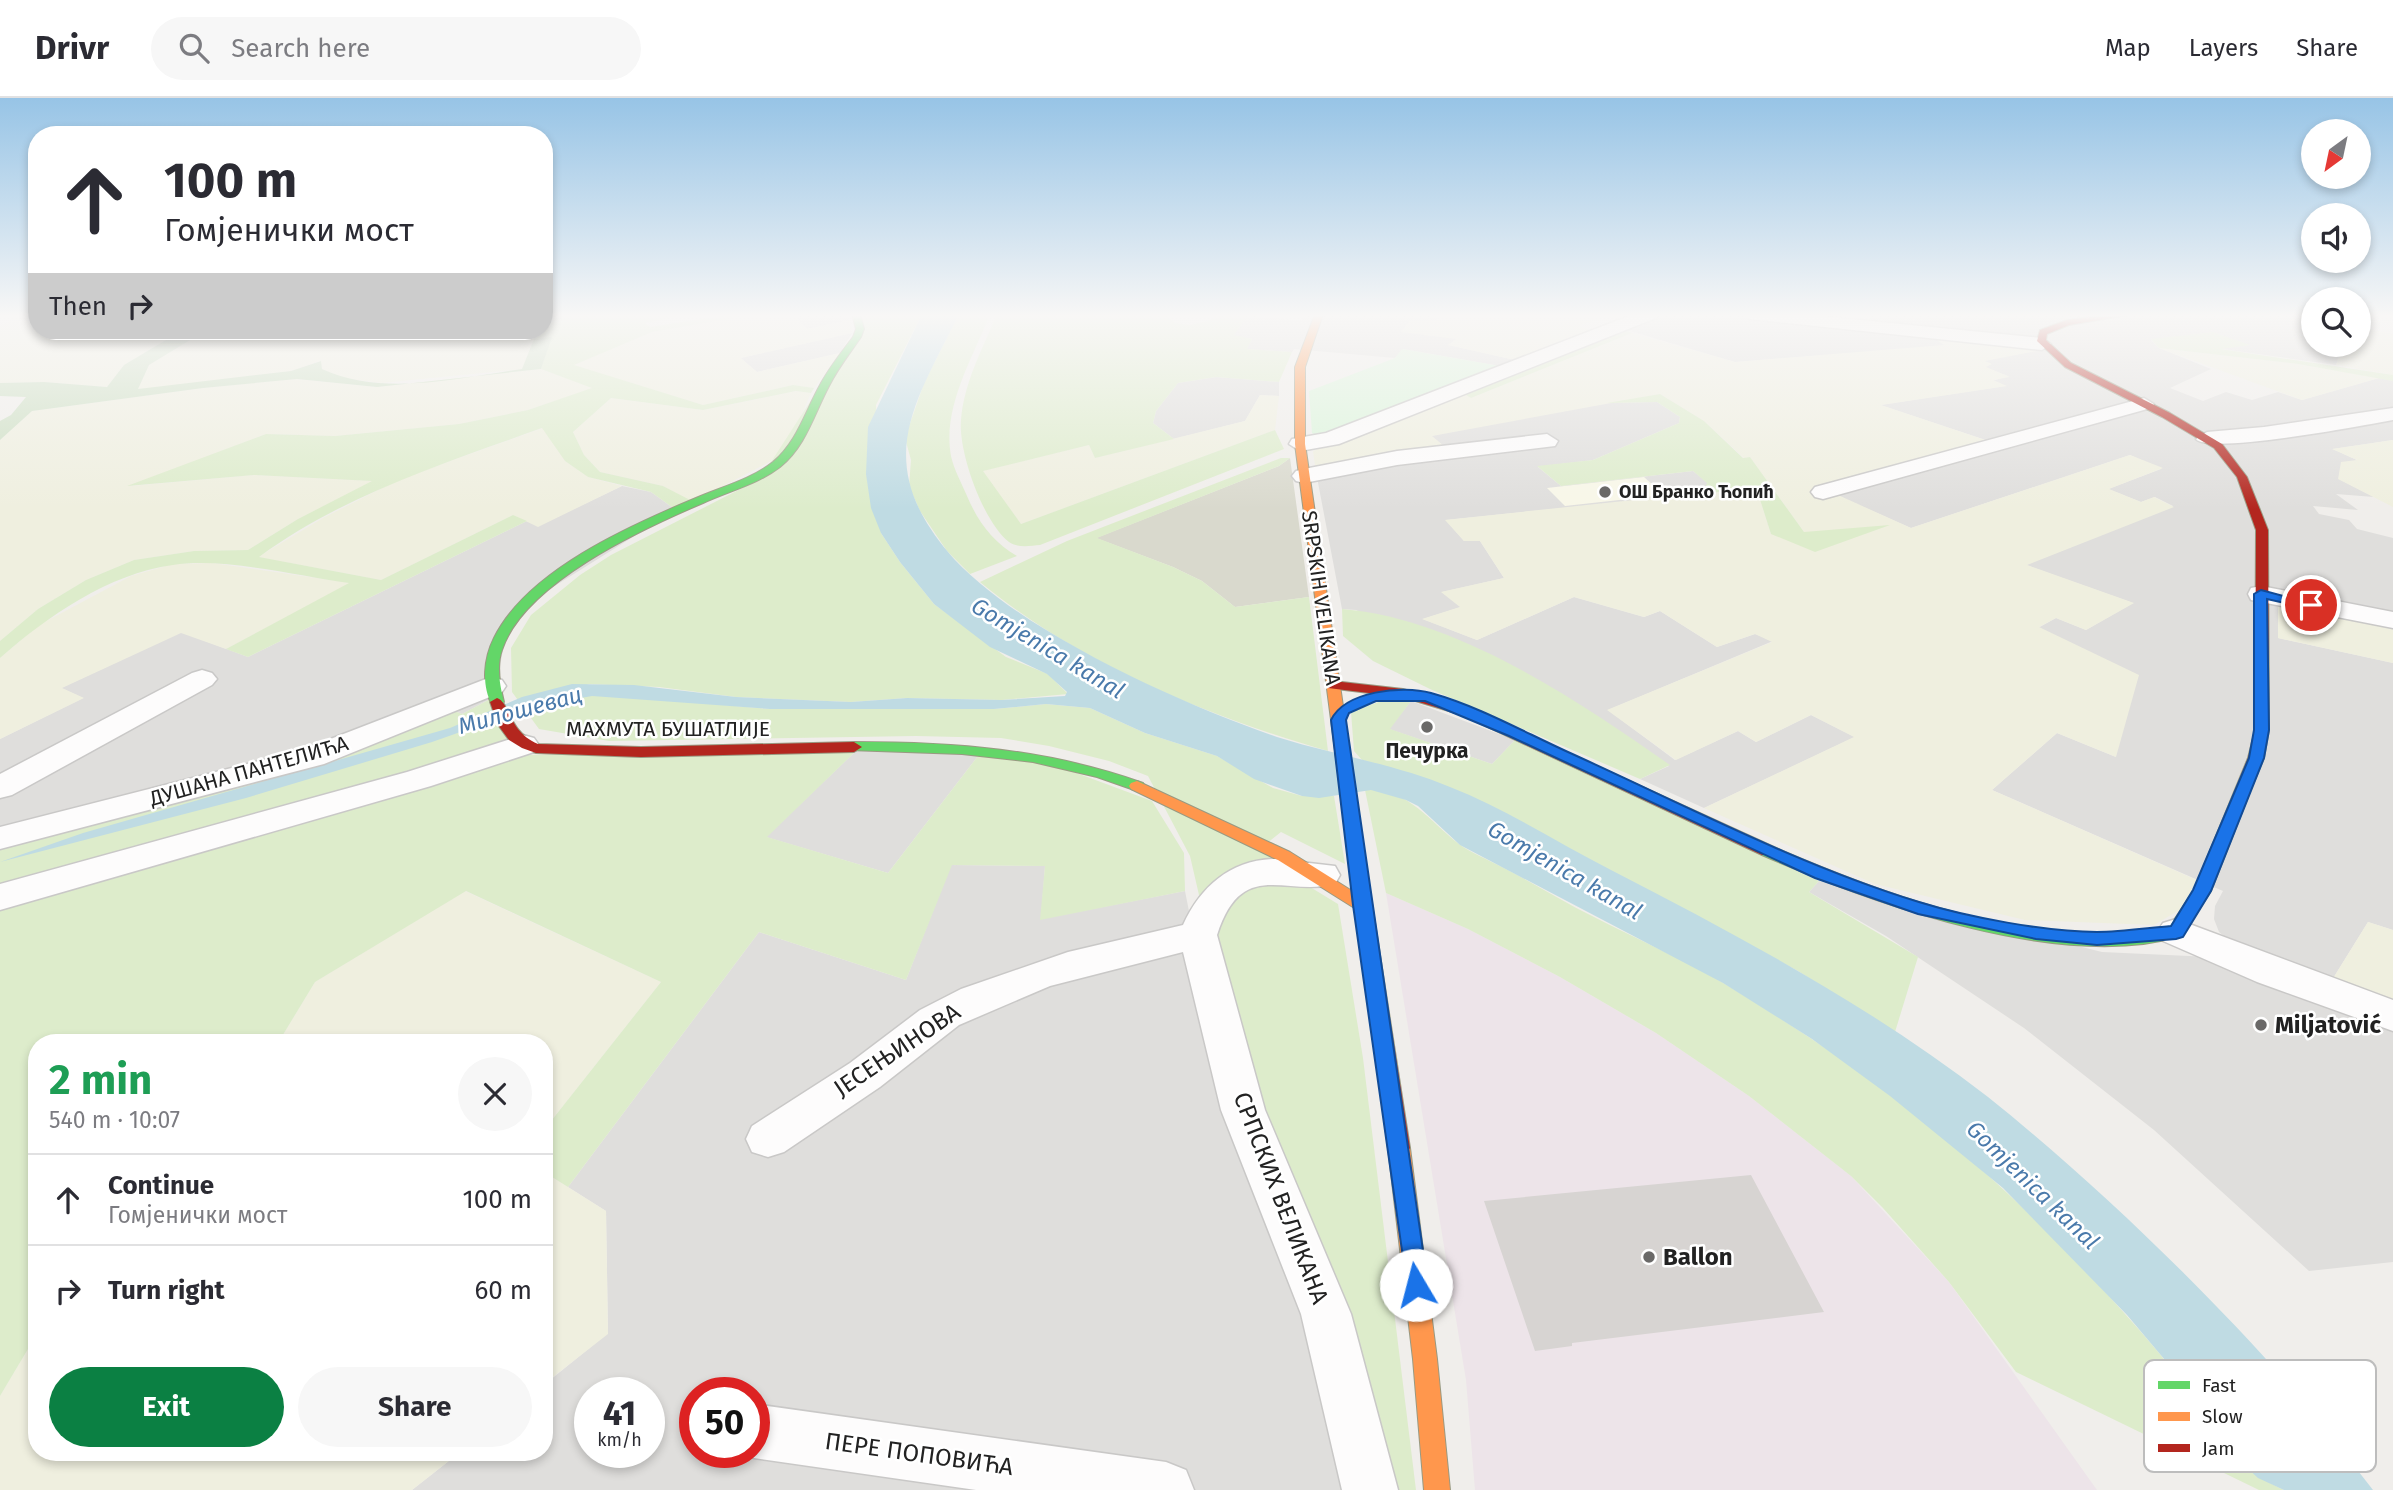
<!DOCTYPE html>
<meta charset="utf-8">
<style>
:root{--surface:#fff;--page:#f7f7f7;--text:#2b2b33;--muted:#7c7c81;--line:#e1e1e2;--accent:#0b8043}
body{margin:0;font-family:"Fira Sans",sans-serif;background:var(--page);color:var(--text);height:100vh;display:flex;flex-direction:column;font-size:26px;white-space:nowrap}
*{box-sizing:border-box;margin:0}
p{font-size:23px;color:var(--muted)}
.icon{flex:none;width:38px;height:38px;fill:none;stroke:currentColor;stroke-width:2;stroke-linecap:round;stroke-linejoin:round}
.map{position:relative;flex:1;overflow:hidden}
.side{position:absolute;left:28px;top:936px;width:525px;height:427px;display:flex;flex-direction:column;background:var(--surface);border-radius:28px;box-shadow:0 4px 10px #0003}
.side>*{flex:none}
.top-card{position:absolute;left:28px;top:28px;width:525px;height:214px;border-radius:28px;box-shadow:0 4px 10px #0003;background:#fff;color:var(--text);overflow:hidden}
.needle{width:46px;rotate:213deg}
.buttons{position:absolute;left:2301px;top:21px;display:grid;gap:14px}
.buttons a{display:grid;place-items:center;width:70px;height:70px;border-radius:50%;background:var(--surface);box-shadow:0 4px 10px #0003;font-size:35px}
.speed{position:absolute;left:574px;top:1279px;display:flex;gap:14px;font-size:35px;font-weight:700;text-align:center}
.speed>*{display:grid;place-content:center;width:91px;height:91px;border-radius:50%;background:var(--surface);box-shadow:0 4px 10px #0003;line-height:1}
.speed small{font-size:18px;font-weight:400}
.speed .limit{border:10px solid #d22;background:#fff;color:#111}
.pin{position:absolute;display:grid;place-items:center;width:60px;height:60px;color:#fff;margin:-30px;border:4px solid #fff;border-radius:50%;box-shadow:0 2px 7px #0007}
.me{position:absolute;width:77px;margin:-38px;rotate:352deg;stroke-linejoin:round;filter:drop-shadow(0 0 5px #0008)}
.turn{display:flex;align-items:center;gap:24px;height:147px;padding:0 21px;font-size:32px}
.turn .icon{width:91px;height:91px;stroke-width:2.5}
.turn b{display:block;font-size:49px;line-height:60px}
.then{display:flex;align-items:center;height:66px;padding:0 21px;background:#0003;gap:14px;font-size:26px}
.round{display:grid;place-items:center;flex:none;width:74px;height:74px;border-radius:37px;background:var(--page)}
.head{display:flex;align-items:center;justify-content:space-between;height:119px;padding:0 21px}
h1{font-size:42px;font-weight:700;line-height:52px;color:#1e9e55}
.button{display:flex;gap:14px;margin-top:auto;padding:14px 21px}
.button a{flex:1;height:80px;border-radius:42px;background:var(--accent);color:#fff;font-size:28px;font-weight:700;line-height:80px;text-align:center}
.button a+a{background:var(--page);color:var(--text)}
ul{padding:0;list-style:none}
li{display:flex;align-items:center;gap:21px;height:91px;padding:0 21px;border-top:2px solid var(--line)}
li div{flex:1}
li b{display:block;font-size:26px}
li em{font-style:normal}
header{display:flex;align-items:center;gap:42px;box-sizing:border-box;height:98px;padding:0 35px;background:var(--surface);border-bottom:2px solid var(--line)}
header strong{font-size:33px}
nav{display:flex;gap:38px;margin-inline-start:auto;font-size:24px}
.search{width:490px;height:63px;background:var(--page);display:flex;align-items:center;gap:18px;box-sizing:border-box;padding:0 24px;border-radius:38px;color:var(--muted);font-size:26px}
.map>svg:first-child{display:block}
</style>
<header>
<strong>Drivr</strong>
<div class="search"><svg class="icon" aria-label="search" viewBox="0 0 24 24"><circle cx="10" cy="10" r="6"/><path d="M15 15l6 6"/></svg>Search here</div>
<nav><a>Map</a><a>Layers</a><a>Share</a></nav>
</header>
<div class="map">
<svg width="2393" height="1392" viewBox="0 0 2393 1392">
<rect width="100%" height="100%" fill="#f0eeeb"/>
<g fill="#dfdedc" fill-rule="evenodd">
<path d="M792 216H847L850 222 807 231Z"/>
<path d="M1306 216H1433L1458 241 1449 247 1515 262 1500 268 1403 251 1395 260 1294 251 1292 254 1246 251 1252 241 1233 238 1248 217 1302 223Z"/>
<path d="M1871 216H2297L2313 219 2314 247H2343L2336 267 2216 250 2248 247 2213 234 2151 242 2159 250 2211 271 2170 290 2203 303 2226 294 2252 302 2278 294 2302 302 2379 280 2393 283V342L2333 351 2359 363 2339 381 2374 399 2336 396 2358 412 2313 408 2319 416 2349 422 2357 431 2393 440V519L2278 540 2393 565V832L2368 824 2332 882 2233 845 2219 834 2214 821 2215 808 2223 793 1992 692 2057 635 2116 659 2038 530 2056 520 2086 532 2133 505 2026 467 2173 408 2155 399 2141 404 2108 391 2161 371 2130 357 1911 430 1836 397 2007 349 1880 307 2005 288 1992 283 2008 278 1872 228Z"/>
<path d="M852 235 840 255 757 274 740 260Z"/>
<path d="M1216 279 1279 284V298L1260 297 1245 323 1174 341 1153 325 1156 313 1178 285Z"/>
<path d="M1657 304 1680 319 1679 325 1593 362 1538 369 1561 388 1693 373 1708 385 1702 396 1446 422 1464 443H1480L1504 480 1442 494 1461 509 1423 521 1477 542 1574 499 1644 519 1660 513 1717 549 1755 536 1773 543 1608 612 1675 662 1738 633 1756 644 1811 617 1855 639 1704 710 1640 681 1669 668 1356 512 1342 511 1316 374 1444 348 1431 338 1511 321 1607 305Z"/>
<path d="M622 388 651 394 676 412 510 516 494 599 462 616 447 610 336 648 0 737V641L83 600 61 590 181 534 248 559 527 423 538 428Z"/>
<path d="M1411 603 1515 642 1492 666 1389 631Z"/>
<path d="M857 652 981 654 888 775 766 739Z"/>
<path d="M951 767 1045 768 1041 821 1185 793 1202 879 1362 1392H412L459 1355 544 1354V1287L608 1235 606 1113 568 1089 759 834 906 882ZM590 1295H649V1354H590ZM695 1295H754V1354H695Z"/>
<path d="M1819 783 2102 854 2211 859 2393 921V1164L2309 1173 2154 1032 2024 930 1886 838 1809 794Z"/>
</g>
<path fill="#ede4e9" d="M1386 795 1468 831 1560 879 1656 935 1749 998 1851 1078 1949 1184 2097 1392H1475L1466 1282Z"/>
<path fill="#f8f7e8" d="M1644 379 1664 397 1565 408 1547 390Z"/>
<path fill="#dededc" d="M1664 216H1732L1928 236 1945 248 1735 264 1623 231Z"/>
<path fill="#d9d9cd" d="M1290 360 1309 499 1235 509 1202 483 1173 469 1096 440 1279 368Z"/>
<g fill="#efefdf">
<path d="M23 216H37V233H181L124 267 107 289 44 284 0 285V228Z"/>
<path d="M757 216H792L807 231 850 222 852 235 741 260 757 274 840 255 814 290 793 287 703 307 572 267 652 234Z"/>
<path d="M1433 216H1612L1579 228 1591 232 1515 262 1448 247 1456 241 1401 234 1409 223 1438 222Z"/>
<path d="M2359 229 2393 236V277L2336 267 2343 247H2359Z"/>
<path d="M205 233H539L522 271 381 285 342 280 322 271 320 263 291 273 137 292 149 267Z"/>
<path d="M1632 235 1735 264 1944 247 1928 236 2042 252 1985 263 1992 266 1986 269 2010 279 1993 282 2007 288 1881 307 2009 350 1838 397 1911 430 2130 357 2163 370 2109 391 2141 404 2154 399 2174 409 2027 467 2134 505 2086 532 2056 520 2039 529 2139 577 2116 659 2057 635 1992 692 2199 783 2183 810 2154 827 2025 822 1875 786 1704 710 1854 639 1811 617 1756 644 1738 633 1676 662 1607 612 1772 544 1755 536 1717 549 1660 513 1644 519 1574 499 1477 542 1422 521 1460 509 1441 494 1504 480 1480 443H1464L1445 422 1756 389 1771 436 1887 428 1804 434 1750 359 1744 360 1704 323 1660 296 1432 338 1445 349 1316 374 1313 353 1461 294 1471 300Z"/>
<path d="M2159 250 2298 266 2379 280 2302 302Z"/>
<path d="M541 271 594 290 528 312 459 326 335 338 266 336 131 388 254 377 374 383 298 421 248 452 194 453 134 462 86 482 38 511 0 543V342L32 313 203 290 296 281 377 289Z"/>
<path d="M797 293 811 295 793 336 771 363 692 404 663 388 600 374 584 357 573 334 611 300 703 312Z"/>
<path d="M1260 297 1279 298 1275 332 1021 426 982 373 1089 347 1095 360 1245 323Z"/>
<path d="M543 330 565 363 588 379 622 388 538 429 513 417 381 482 258 459 323 420 400 381Z"/>
<path d="M2393 342V409L2338 381 2341 364 2357 362 2332 351Z"/>
<path d="M212 465 351 485 226 551 181 535 62 590 84 600 0 641V560L39 527 131 478 173 466Z"/>
<path d="M2278 502 2393 519V565L2278 540Z"/>
<path d="M465 793 661 884 544 1032V945H278L315 884Z"/>
<path d="M2368 824 2393 832V905L2332 882Z"/>
<path d="M544 1074 606 1113 608 1236 544 1286Z"/>
<path d="M37 1205V1354L459 1355 412 1392H0V1298L28 1251Z"/>
</g>
<g fill="#ddeccb">
<path d="M551 216H687L645 225 650 229 733 216H757L652 234 574 267 703 307 793 287 814 290 811 295 796 293 703 312 611 300 573 334 584 357 600 374 663 388 692 403 676 412 651 394 588 379 565 363 542 330C445 365 343 397 259 459L381 482 513 417 527 423 248 559 226 551 349 485C298 478 223 459 173 467 108 476 48 518 0 560V543L38 511 86 482 134 462 194 453 248 452 298 421 372 383 254 377 127 388 266 336 335 338 459 326 528 312 592 290 541 271 551 240 534 241 539 233H544V225Z"/>
<path d="M863 216H922L876 307 881 435 900 464 934 506 1006 559 1048 576 1068 596 1002 602 907 600 851 604 736 599 659 589 587 586 609 597 770 611H994L1046 606 1090 610 1145 635 1217 658 1273 690 1302 698H1334L1345 766 1281 734 1266 746 1281 757 1202 810 1190 758 1148 678 1109 663 1049 648 1001 640 916 638 609 643 539 631 512 594 511 550 531 517 580 477 611 457 760 381 864 220Z"/>
<path d="M959 216H990C973 260 942 309 951 358 954 372 962 386 967 398 978 424 993 444 1017 458L970 476 947 453 920 413 909 388 911 362 905 340 924 285Z"/>
<path d="M997 216H1165L1175 225 1190 227 1208 223 1218 216H1249L1234 237 1252 241 1247 251 1292 254 1279 284 1216 279 1178 285 1156 313 1153 325 1174 341 1095 360 1089 347 983 373 1021 426 1275 332 1284 351 1040 447C1030 448 1017 450 1009 444 983 424 958 353 961 322 964 284 983 250 997 216Z"/>
<path d="M1623 231 1632 235 1471 300 1461 294Z"/>
<path d="M2213 234 2250 247 2221 251 2393 277V283L2298 266 2159 250 2151 241Z"/>
<path d="M1660 296 1704 323 1743 360 1750 359 1804 434 1890 427 1815 454 1771 436 1756 389 1702 396 1707 385 1693 373 1561 388 1537 368 1593 362 1679 325 1680 319 1657 304 1607 305Z"/>
<path d="M1281 360H1290L1279 368 1097 440 1173 469 1202 483 1235 509 1309 499 1328 653C1206 618 1078 565 980 484L1067 443Z"/>
<path d="M1342 511C1456 520 1579 603 1670 667L1640 681 1430 591 1373 563 1343 538Z"/>
<path d="M494 599 513 638 488 656 0 795V746L447 610 462 616Z"/>
<path d="M1384 602 1411 603 1390 631 1492 666 1515 642 1819 783 1809 794 1918 859 1895 934 1798 873 1499 713 1390 670 1362 662 1354 653 1351 614Z"/>
<path d="M857 652 767 739 888 775 981 654 1036 660 1152 703 1184 755 1185 793 1040 822 1045 768 952 767 906 882 759 834 568 1089 544 1074V1032L661 884 466 793 315 884 278 945H37V1205L28 1251 0 1298V805L514 657Z"/>
<path d="M1365 692C1407 689 1429 723 1459 746 1471 755 1487 761 1500 768 1532 784 1562 803 1594 819 1637 841 1683 861 1725 886 1823 945 1922 1014 2005 1093 2059 1144 2111 1198 2159 1255 2205 1311 2212 1358 2284 1392H2259L2016 1274 1949 1184 1883 1110 1851 1078 1749 998 1656 935 1560 879 1468 831 1386 795Z"/>
<path d="M1292 778 1338 806 1363 960 1416 1392H1390L1288 1094 1213 837 1232 795Z"/>
</g>
<path fill="#cbdec1" d="M181 233H205L149 267 138 291 291 273 321 263 322 271C383 299 459 280 522 271L534 241 552 239 541 271 377 289 297 281 203 290 32 313 0 342V323L11 317 26 299 0 298V285L44 284 107 289 124 267Z"/>
<path fill="#daf5da" d="M1402 251 1500 268 1337 335 1318 338 1312 335 1309 293 1395 260Z"/>
<path fill="#bfdbe3" d="M922 216H959C914 307 872 363 948 454 1013 531 1181 606 1277 639 1334 657 1395 666 1450 689 1506 711 1558 745 1611 772 1741 839 1872 909 1988 999 2092 1082 2204 1190 2292 1290 2320 1323 2346 1358 2373 1392H2284L2258 1380 2215 1340 2165 1262 2127 1217 2003 1090 1890 998 1812 941 1723 885 1460 747 1418 708 1406 702 1371 692 1319 700 1302 698 1254 681 1217 658 1145 635 1090 610 1046 606 994 611H770L592 598 531 609 432 644 246 700 0 764 83 735 450 630 522 599 572 586 634 587 736 599 851 604 907 600 1002 602 1065 598 1067 594 1047 576 990 549 934 506 900 464 881 435 871 410 866 376 868 329Z"/>
<path fill="#d7d4d2" d="M1751 1077 1824 1214 1572 1245V1248L1535 1253 1484 1103Z"/>
<g fill="none" stroke-linecap="round" stroke-linejoin="round">
<defs>
<g id="street">
<path d="M1634 216H1659L1656 220 1339 346 1300 353 1289 346 1292 341 1326 335Z"/>
<path d="M1740 216H1800L2042 240 2051 246 2042 252 1749 221Z"/>
<path d="M2144 300 2154 306 2151 310 1823 401 1815 399 1811 394 1815 389Z"/>
<path d="M2393 310V322C2366 327 2207 357 2196 341L2207 334 2264 329Z"/>
<path d="M1547 336 1558 343 1555 348 1397 367 1304 385 1296 383 1292 378 1296 373 1304 371 1397 353Z"/>
<path d="M2261 488 2393 514V530L2251 502 2248 496 2251 490Z"/>
<path d="M202 572 212 575 217 581 212 587 12 697 0 700V676L192 575Z"/>
<path d="M491 579 502 582 506 588 502 594 324 666 0 751V729L302 652Z"/>
<path d="M523 637 534 640 539 647 534 654 431 688 0 812V786L407 674Z"/>
<path d="M1275 761 1335 768 1340 777 1335 786C1285 799 1242 759 1217 837L1265 1012 1351 1216 1398 1392H1342L1301 1216 1221 1012 1183 854 1050 888 959 927 880 989 784 1054 768 1059 752 1054 746 1041 752 1028 850 965 920 912 961 891 1068 854 1183 827C1201 788 1231 762 1275 761Z"/>
<path d="M2176 821 2393 902V933L2257 884 2163 843 2157 834 2163 825Z"/>
<path d="M754 1306 1166 1364 1186 1372 1194 1392H976L754 1360 741 1354H754Z"/>
</g>
<g id="fast">
<path d="M852 216H860L864 231 861 239C850 255 838 270 829 288 814 316 806 348 780 369 758 386 729 393 703 405 642 431 524 485 502 552 496 568 500 588 504 604L497 608 492 607C481 587 484 560 494 540 527 473 629 428 696 400 721 389 750 382 773 364 797 344 805 314 820 287 829 270 841 255 853 239L856 231Z"/>
<path d="M854 644C954 644 1048 651 1143 685L1145 688 1137 693 1097 679 1033 664 962 656 849 652 846 649 849 646Z"/>
<path d="M2240 694 2248 699 2211 793 2182 838C2061 874 1874 806 1762 757L1760 753 1762 749H1774C1878 794 1992 836 2107 835 2128 834 2149 831 2170 828L2194 792 2232 699Z"/>
</g>
<g id="slow">
<path d="M1315 216H1323L1305 269V346L1366 767 1358 773 1350 767 1295 346V269Z"/>
<path d="M1137 683 1290 754 1368 803 1371 807 1368 811H1356L1278 762 1131 691 1129 688 1131 685Z"/>
<path d="M1399 1041 1406 1044 1410 1050 1437 1261 1450 1392H1424L1413 1261 1388 1050 1392 1044Z"/>
</g>
<g id="jam">
<path d="M2114 216H2134L2069 227 2047 236 2046 242 2071 265 2170 315 2222 346 2247 379 2268 432 2269 632 2264 660 2246 703H2234L2232 699 2248 660 2255 632 2256 432 2237 379 2214 350 2162 319 2065 269 2037 243 2040 232 2067 222Z"/>
<path d="M1333 583 1403 591 1472 611 1774 749 1776 753 1774 757H1762L1462 617 1402 599 1328 590 1326 587 1328 584Z"/>
<path d="M497 600C510 604 508 634 538 646L641 649 854 644 862 649 854 654 641 659 536 655 522 650 509 642 498 627 490 604Z"/>
<path d="M1358 761 1366 767 1410 1050 1406 1056 1399 1059 1392 1056 1388 1050 1350 767Z"/>
</g>
</defs>
<use href="#street" stroke="#c9c8c7" stroke-width="3"/>
<use href="#fast" stroke="#999a82" stroke-width="2"/>
<use href="#slow" stroke="#999a82" stroke-width="2"/>
<use href="#jam" stroke="#999a82" stroke-width="2"/>
<use href="#street" fill="#fdfcfc" fill-rule="evenodd"/>
<use href="#fast" fill="#63d668" fill-rule="evenodd"/>
<use href="#slow" fill="#ff974d" fill-rule="evenodd"/>
<use href="#jam" fill="#b3261e" fill-rule="evenodd"/>
</g>
<linearGradient id="sky" x2="0" y2="1"><stop stop-color="#97c4e6"/><stop offset="0.53" stop-color="#f8f7f6"/><stop offset="1" stop-color="#f8f7f6" stop-opacity="0"/></linearGradient>
<rect width="2393" height="411" fill="url(#sky)"/>
<path fill="#1a73e8" stroke="#114b97" stroke-width="2" d="M2261 492 2317 507 2311 511 2267 501 2269 632 2264 660 2211 793 2183 839 2176 841 2097 847 2036 841 1918 816 1815 780 1509 638 1425 603H1376L1349 615 1346 622 1428 1187 1425 1195 1416 1198 1408 1195 1353 807 1331 622C1345 593 1402 587 1431 595 1478 608 1524 634 1568 654 1683 706 1798 767 1919 804 1967 819 2047 834 2097 834 2121 834 2147 830 2171 828L2193 792 2249 660 2254 632V496Z"/>
<g fill="#6a6968" stroke="#fff" stroke-width="2.5">
<circle cx="1605" cy="394" r="7"/>
<circle cx="1427" cy="629" r="7"/>
<circle cx="2261" cy="927" r="7"/>
<circle cx="1649" cy="1159" r="7"/>
</g>
<g text-anchor="middle" dominant-baseline="central" stroke-width="5" stroke-linejoin="round" paint-order="stroke">
<g font-size="18" font-weight="bold" fill="#222" stroke="#fff" text-anchor="start">
<text x="1619" y="394">ОШ Бранко Ћопић</text>
</g>
<g font-size="21" fill="#222" stroke="#fff">
<text transform="translate(1321 500) rotate(82)">SRPSKIH VELIKANA</text>
<text x="668" y="631">МАХМУТА БУШАТЛИЈЕ</text>
<text transform="translate(249 673) rotate(-16)">ДУШАНА ПАНТЕЛИЋА</text>
</g>
<g font-size="21" font-weight="bold" fill="#222" stroke="#fff">
<text x="1427" y="653">Печурка</text>
</g>
<g font-size="23" font-style="italic" fill="#4a7aab" stroke="#fff">
<text transform="translate(1048 550) rotate(31)">Gomjenica kanal</text>
<text transform="translate(520 612) rotate(-15)">Милошевац</text>
<text transform="translate(1565 772) rotate(30)">Gomjenica kanal</text>
<text transform="translate(2033 1087) rotate(44)">Gomjenica kanal</text>
</g>
<g font-size="24" font-weight="bold" fill="#222" stroke="#fff" text-anchor="start">
<text x="2275" y="927">Miljatović</text>
<text x="1663" y="1159">Ballon</text>
</g>
<g font-size="24" fill="#222" stroke="#fff">
<text transform="translate(897 952) rotate(-34)">ЈЕСЕЊИНОВА</text>
<text transform="translate(1281 1100) rotate(69)">СРПСКИХ ВЕЛИКАНА</text>
<text transform="translate(919 1356) rotate(8)">ПЕРЕ ПОПОВИЋА</text>
</g>
</g>
<rect x="2144" y="1262" width="232" height="112" rx="10" fill="#fff" stroke="#bdbdbd" stroke-width="2"/>
<rect x="2158" y="1283" width="32" height="8" fill="#63d668"/>
<rect x="2158" y="1314" width="32" height="9" fill="#ff974d"/>
<rect x="2158" y="1346" width="32" height="8" fill="#b3261e"/>
<g font-size="19" fill="#222">
<text x="2202" y="1294">Fast</text>
<text x="2202" y="1325">Slow</text>
<text x="2202" y="1357">Jam</text>
</g>
</svg>
<div class="buttons">
<a><svg class="needle" viewBox="-14 -14 28 28"><path d="M0-13l5 13h-10z" fill="#e53935"/><path d="M0 13l5-13h-10z" fill="#7c7c81"/></svg></a>
<a><svg class="icon" aria-label="sound" viewBox="0 0 24 24"><path d="M4 9h4l5-4v14l-5-4H4zM17 9q2 3 0 6"/></svg></a>
<a><svg class="icon" aria-label="search" viewBox="0 0 24 24"><circle cx="10" cy="10" r="6"/><path d="M15 15l6 6"/></svg></a>
</div>
<div class="speed"><div>41<small>km/h</small></div><div class="limit">50</div></div>
<div class="pin" style="left:2311px;top:507px;background:#d93025"><svg class="icon" aria-label="arrive" viewBox="0 0 24 24"><path d="M6 21V4h12l-3 4 3 4H6"/></svg></div>
<svg class="me" style="left:1416px;top:1187px" viewBox="-20 -20 40 40"><circle r="19" fill="#fff"/><path d="M0-13L10 11 0 6-10 11z" fill="#1a73e8"/></svg>
<div class="top-card">
<div class="turn"><svg class="icon" aria-label="ahead" viewBox="0 0 24 24"><path d="M12 20V5M6 11l6-6 6 6"/></svg><div><b>100 m</b>Гомјенички мост</div></div>
<div class="then">Then<svg class="icon" aria-label="right" viewBox="0 0 24 24"><path d="M7 20v-9h11M14 6l5 5-5 5"/></svg></div>
</div>
<section class="side">
<div class="head"><div><h1>2 min</h1><p>540 m · 10:07</p></div><a class="round"><svg class="icon" aria-label="close" viewBox="0 0 24 24"><path d="M6 6l12 12M18 6L6 18"/></svg></a></div>
<ul>
<li><svg class="icon" aria-label="ahead" viewBox="0 0 24 24"><path d="M12 20V5M6 11l6-6 6 6"/></svg><div><b>Continue</b><p>Гомјенички мост</p></div><em>100 m</em></li>
<li><svg class="icon" aria-label="right" viewBox="0 0 24 24"><path d="M7 20v-9h11M14 6l5 5-5 5"/></svg><div><b>Turn right</b></div><em>60 m</em></li>
</ul>
<div class="button"><a>Exit</a><a>Share</a></div>
</section>
</div>
